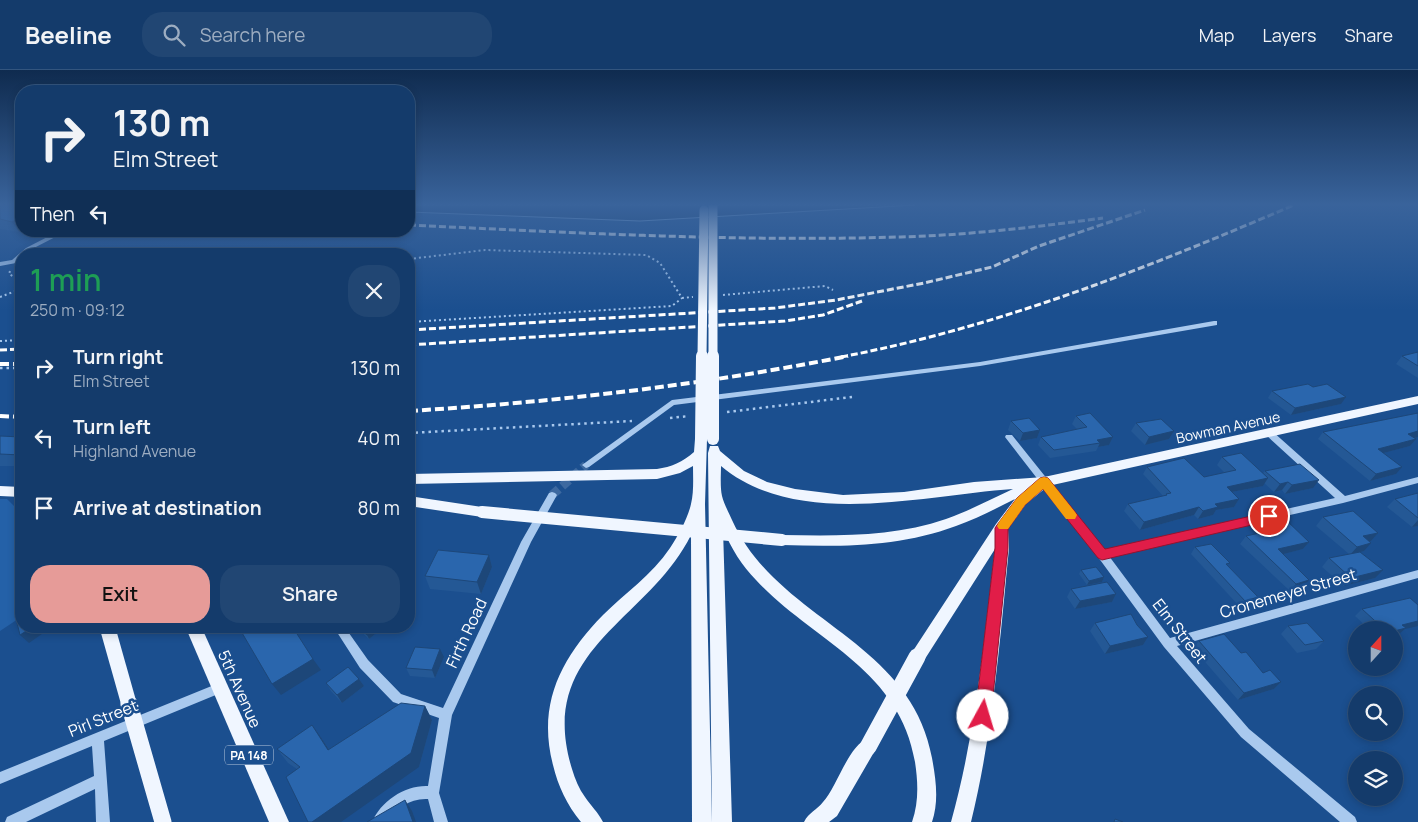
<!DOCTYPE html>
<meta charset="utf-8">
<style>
:root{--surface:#143b6b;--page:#214673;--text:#f1f3f6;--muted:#9dadc1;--line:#33557e;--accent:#e69b98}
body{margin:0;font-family:Manrope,sans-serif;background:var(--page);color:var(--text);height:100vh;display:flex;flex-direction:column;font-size:19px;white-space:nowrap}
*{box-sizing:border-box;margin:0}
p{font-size:16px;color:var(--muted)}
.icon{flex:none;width:28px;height:28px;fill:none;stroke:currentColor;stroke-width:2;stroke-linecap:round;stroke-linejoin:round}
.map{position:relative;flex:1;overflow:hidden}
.drawer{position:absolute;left:15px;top:178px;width:400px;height:385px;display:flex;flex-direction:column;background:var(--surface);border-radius:20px;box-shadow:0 2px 8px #0003,0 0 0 1px var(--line)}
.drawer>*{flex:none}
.top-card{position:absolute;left:15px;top:15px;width:400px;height:152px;border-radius:20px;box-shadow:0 2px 8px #0003,0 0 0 1px var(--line);background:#143b6b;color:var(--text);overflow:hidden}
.needle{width:32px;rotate:21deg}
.controls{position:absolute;left:1348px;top:551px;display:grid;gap:10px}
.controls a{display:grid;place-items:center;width:55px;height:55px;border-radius:50%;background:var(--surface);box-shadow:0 2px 8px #0003,0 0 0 1px var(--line);font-size:25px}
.pin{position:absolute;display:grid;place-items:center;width:42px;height:42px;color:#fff;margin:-21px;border:2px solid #fff;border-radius:50%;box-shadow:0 1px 5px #0007}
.me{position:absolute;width:55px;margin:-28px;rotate:6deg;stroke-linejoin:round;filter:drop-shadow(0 0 4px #0008)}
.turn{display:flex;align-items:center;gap:18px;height:105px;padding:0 15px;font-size:22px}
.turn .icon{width:65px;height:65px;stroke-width:2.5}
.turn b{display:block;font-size:35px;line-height:42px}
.then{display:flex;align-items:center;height:48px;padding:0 15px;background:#0003;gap:10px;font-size:19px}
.round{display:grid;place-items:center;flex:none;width:52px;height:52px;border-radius:20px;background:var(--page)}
.overview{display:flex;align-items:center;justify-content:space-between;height:85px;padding:0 15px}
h1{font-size:30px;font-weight:600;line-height:38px;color:#1e9e55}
.button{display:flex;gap:10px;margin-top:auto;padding:10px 15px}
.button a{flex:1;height:58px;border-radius:20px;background:var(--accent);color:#111;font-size:20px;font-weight:600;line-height:58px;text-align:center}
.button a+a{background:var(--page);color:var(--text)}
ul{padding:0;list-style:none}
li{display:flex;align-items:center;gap:15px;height:70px;padding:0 15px}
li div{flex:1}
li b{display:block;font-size:19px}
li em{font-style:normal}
header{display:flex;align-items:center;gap:30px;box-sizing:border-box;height:70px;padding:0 25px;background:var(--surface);border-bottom:1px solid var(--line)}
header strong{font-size:24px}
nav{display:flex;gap:28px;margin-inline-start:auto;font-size:18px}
.search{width:350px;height:45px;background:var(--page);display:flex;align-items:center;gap:12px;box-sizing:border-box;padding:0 18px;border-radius:20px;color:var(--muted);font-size:19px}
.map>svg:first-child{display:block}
</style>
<header>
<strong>Beeline</strong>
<div class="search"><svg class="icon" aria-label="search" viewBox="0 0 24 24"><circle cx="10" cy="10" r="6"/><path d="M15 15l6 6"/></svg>Search here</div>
<nav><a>Map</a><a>Layers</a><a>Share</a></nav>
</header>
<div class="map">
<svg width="1418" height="752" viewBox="0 0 1418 752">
<rect width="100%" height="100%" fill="#1b4f8f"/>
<path fill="#2461a8" d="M0 429H7L21 443V547L0 561Z"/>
<path fill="#123a6d" stroke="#9cc4f0" d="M409 135H915L640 151 409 142Z"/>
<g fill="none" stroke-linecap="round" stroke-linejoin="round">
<path stroke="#3d69a0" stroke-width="9" stroke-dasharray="9 4.5" stroke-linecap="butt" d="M552 425 586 395"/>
<g stroke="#a9c9ee" stroke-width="2" stroke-dasharray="2 3" stroke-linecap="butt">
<path d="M409 189 485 180 646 185 660 193 682 228 693 227"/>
<path d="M10 201 9 204 21 211"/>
<path d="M723 225 825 216 833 220"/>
<path d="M0 227 21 219"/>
<path d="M409 252 672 236 682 228"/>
<path d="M0 271 21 270"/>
</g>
<g stroke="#a9c9ee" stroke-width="2.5" stroke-dasharray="2.5 4" stroke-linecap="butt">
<path d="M0 298H21"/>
<path d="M727 342 852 327"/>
<path d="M670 348 689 346"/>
<path d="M409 363 632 351"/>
</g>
<g fill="#a9c9ee" fill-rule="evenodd">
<path d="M59 161H67L30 180 27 184H21V188L16 193 0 196V192L12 190 26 178Z"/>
<path d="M1214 251H1217V255L980 296 674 335 589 397 586 398 582 395 672 330 980 292Z"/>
<path d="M1269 360 1272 361 1345 426 1418 407V413L1343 433 1109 486 1170 568 1418 500V508L1177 576 1249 659 1355 747 1357 752H1340L1241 667 1164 577 1098 487 1005 367 1006 365H1012L1104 480 1335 428 1266 365 1265 363Z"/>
<path d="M552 422 555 423 557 425 531 472 452 645 439 723 448 752H434L428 729C410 728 397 738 387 752H372C381 731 405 715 428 716L439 648 393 632 360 598 333 556H344L368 590 401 624 443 638 521 472 549 423Z"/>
<path d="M219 613 223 614 225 618 223 622 104 671 110 752H96L95 719 26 752H5L7 747 94 706 92 676 0 714V702Z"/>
</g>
<g fill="#f0f6ff" fill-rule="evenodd">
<path d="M1418 326V334L1048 416 1026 434 1008 459 1009 478C1000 570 993 662 971 752H951C976 662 984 571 995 479L923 592 917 594 911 592 909 587 996 454 1015 429C995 439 976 449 956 456 900 477 841 477 782 475L777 474 775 470 777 466 782 465C837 466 894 467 946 449 969 441 991 429 1013 419 923 425 797 460 721 396 721 405 720 417 722 426 724 434 729 443 732 450 778 552 910 568 932 688 936 710 939 731 932 752H912C919 732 918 712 915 692 899 598 814 572 756 510 742 496 731 478 723 459L732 752H712L708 383 710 376H718L720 381 744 401 767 412 795 419 843 425 904 422 974 412 1044 407Z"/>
<path d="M701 365 707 369 705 434 712 752H692L691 465C648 552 535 579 572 699 575 709 579 719 585 727 591 736 598 742 603 752H581C567 735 558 716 553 695 537 634 561 588 603 545 625 523 652 505 670 478 678 466 688 448 691 434 694 422 693 408 693 396L680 403 657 409 409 414V404L657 399C671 397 683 392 694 382L695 369Z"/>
<path d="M0 416 21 417V427L0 426Z"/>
<path d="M409 426 482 437 487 438 489 442 487 446 482 447 409 436Z"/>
<path d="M99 556H115L137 634 135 640 129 642 123 640 121 634Z"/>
<path d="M185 556H201L289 752H269Z"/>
<path d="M868 668 874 671 877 677 837 746 829 752H804C809 742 817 740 823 732 837 717 848 676 868 668Z"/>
</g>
<g stroke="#fff" stroke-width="3" stroke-dasharray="7 3" stroke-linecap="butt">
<path d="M409 155C581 163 754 173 926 166 985 163 1044 156 1103 148"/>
<path d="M409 260 775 238 836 230 924 213 992 197 1039 176 1145 140"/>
<path d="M409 275 785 251 823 245 862 231"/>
<path d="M0 280 21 279"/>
<path d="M841 287C999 257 1147 198 1294 135"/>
</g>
<g stroke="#fff" stroke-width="4" stroke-dasharray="9 4" stroke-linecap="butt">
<path d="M0 294H21"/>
<path d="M409 341C556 332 703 315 848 286"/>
<path d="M0 346 21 347"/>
</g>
<g stroke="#f0f6ff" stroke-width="9">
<path d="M713 135V287"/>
<path d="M702 287 704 140"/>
</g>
<g stroke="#f0f6ff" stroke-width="12">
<path d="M713 286V369"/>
<path d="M701 369 702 286"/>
<path d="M482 442 782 470"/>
</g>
<g stroke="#f0f6ff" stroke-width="17">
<path d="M129 634 163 752"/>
<path d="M868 677 917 587"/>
</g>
</g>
<g fill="#245895">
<path d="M0 135H21V161L19 162 0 159Z"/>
<path d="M1418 282V308L1396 294 1402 286Z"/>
<path d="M1272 321 1341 334 1291 345 1268 328Z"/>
<path d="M1076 346 1113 367 1109 375 1098 377 1096 381 1050 388 1038 375 1041 367 1077 359 1072 354Z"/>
<path d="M1011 351 1040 360 1037 368 1020 371 1008 360Z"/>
<path d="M1136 353 1174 361 1169 369 1145 375 1131 361Z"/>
<path d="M1323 362 1418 367 1414 368 1410 376 1383 383 1396 404 1370 411 1318 369Z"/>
<path d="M0 366 21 367V396H0Z"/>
<path d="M1222 387 1263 403 1265 401 1313 418 1285 424 1282 420 1274 422 1264 413 1263 416 1232 422 1239 429 1234 437 1216 440 1213 445 1198 449 1194 445 1140 460 1124 441 1128 434 1163 426 1143 404 1147 397 1204 407 1225 403 1217 395Z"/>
<path d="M1418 423V456L1412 457 1387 437 1395 429Z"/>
<path d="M1323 447 1378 463 1371 471H1369L1364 481 1360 482 1375 508 1344 516 1322 497 1329 488 1349 484 1316 456Z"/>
<path d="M1266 454 1309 472 1303 479 1283 484 1303 517 1290 521 1240 474 1246 466 1262 462 1261 461Z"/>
<path d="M1195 477 1228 497 1258 527 1253 534 1240 537 1191 484Z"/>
<path d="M489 485 492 497 481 524 430 519 425 506Z"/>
<path d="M1081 500 1104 507 1102 512 1087 515 1079 504Z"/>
<path d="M1071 519 1116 524 1112 532 1075 539 1067 527Z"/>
<path d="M1362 539 1405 559 1398 565 1394 560H1370L1355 546Z"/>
<path d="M1095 553 1137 555 1148 567 1143 575 1105 584 1090 561Z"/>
<path d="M355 556H378L380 560 369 569Z"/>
<path d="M1288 556 1324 571 1316 579 1297 583 1281 564Z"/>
<path d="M1199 571 1241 583 1263 603 1281 612 1274 619 1238 630 1193 578Z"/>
<path d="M444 587 435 608 410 606 406 598Z"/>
<path d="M359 609 364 616 342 633 331 621 326 613Z"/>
<path d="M425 636 432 650 419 697 297 699 288 693 277 679 322 669 329 679Z"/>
</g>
<g fill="#1d4779">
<path d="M21 147V161L19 162 12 152Z"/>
<path d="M1346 327 1341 334 1291 345 1295 338Z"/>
<path d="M1040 360 1037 368 1020 371 1023 363Z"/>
<path d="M1174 361 1169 369 1145 375 1149 367Z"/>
<path d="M1418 361V367L1402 371 1408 364Z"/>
<path d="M1113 367 1109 375 1098 377 1100 373 1097 370Z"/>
<path d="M1416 369 1410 376 1372 386 1378 379Z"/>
<path d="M1402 397 1396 404 1370 411 1376 404Z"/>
<path d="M1268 408 1263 416 1221 424 1227 417Z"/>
<path d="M1319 410 1313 418 1285 424 1292 415Z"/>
<path d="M1288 412 1282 420 1274 422 1280 414Z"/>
<path d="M1239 429 1234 437 1216 440 1213 445 1198 449 1203 441 1215 434Z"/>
<path d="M1199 437 1194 445 1140 460 1144 452Z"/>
<path d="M1418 450V456L1412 457Z"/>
<path d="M1378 463 1371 471 1356 474 1363 466Z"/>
<path d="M1309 472 1303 479 1272 487 1278 479Z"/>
<path d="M1371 473 1364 481 1350 485 1357 477Z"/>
<path d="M489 485 492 497 481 524 477 512Z"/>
<path d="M1383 500 1375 508 1344 516 1351 508Z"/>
<path d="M1104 507 1102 512 1087 515 1089 511Z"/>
<path d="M1309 510 1303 517 1290 521 1296 514Z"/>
<path d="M1116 524 1112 532 1075 539 1080 531Z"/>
<path d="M1258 527 1253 534 1240 537 1245 531Z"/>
<path d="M1418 551V556L1405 559 1398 565 1394 566V561L1402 555Z"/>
<path d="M34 556H48L49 559 29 573 20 565Z"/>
<path d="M291 556H300L294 560Z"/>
<path d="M378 556 380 560 369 569 367 565Z"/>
<path d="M1148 567 1143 575 1105 584 1110 576Z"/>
<path d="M440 579 444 587 435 608 432 600Z"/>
<path d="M313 589 321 600 281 625 272 614Z"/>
<path d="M359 609 364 616 342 633 337 625Z"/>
<path d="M1281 612 1274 619 1238 630 1244 623Z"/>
<path d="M425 636 432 650 419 697 341 752H312Z"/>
<path d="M312 655 322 669 338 693 328 680Z"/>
<path d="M405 730 412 741 416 752H413Z"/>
</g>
<g fill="#2a66ad" stroke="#1d4779">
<path d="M0 135H21V147L12 152 0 149Z"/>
<path d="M1418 282V296L1402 286Z"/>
<path d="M1308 314 1313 317 1327 314 1346 327 1295 338 1272 321Z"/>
<path d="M1090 343 1113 367 1097 370 1100 373 1054 380 1041 367 1087 357 1076 346Z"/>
<path d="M1418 343V361L1408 364 1416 369 1378 379 1402 397 1376 404 1323 362Z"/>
<path d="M1029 348 1040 360 1023 363 1011 351Z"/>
<path d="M1161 349 1174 361 1149 367 1136 353Z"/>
<path d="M0 366 21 367V385L0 384Z"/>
<path d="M1241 383 1268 408 1227 417 1239 429 1215 434 1218 437 1203 441 1199 437 1144 452 1128 434 1167 425 1166 424 1171 423 1147 397 1184 388 1204 407 1236 400 1222 387Z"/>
<path d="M1300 394 1319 410 1292 415 1288 412 1280 414 1265 401Z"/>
<path d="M1418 423V448L1395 429Z"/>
<path d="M1353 441 1378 463 1363 466 1371 473 1357 477 1323 447Z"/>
<path d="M1285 449 1309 472 1278 479 1309 510 1296 514 1246 466 1273 460 1266 454Z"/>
<path d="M1211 474 1230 493 1226 494 1258 527 1245 531 1195 477Z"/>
<path d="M438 480 489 485 477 512 425 506Z"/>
<path d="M1360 482 1383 500 1351 508 1329 488Z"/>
<path d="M1096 497 1104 507 1089 511 1081 500Z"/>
<path d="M1107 512 1116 524 1080 531 1071 519Z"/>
<path d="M1410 528 1418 535V551L1402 555 1406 558 1394 561V560H1385L1362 539Z"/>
<path d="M1131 544 1137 555 1148 567 1110 576 1095 553Z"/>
<path d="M21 546V556H34L20 565 16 549Z"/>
<path d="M1307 553 1324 571 1305 575 1288 556Z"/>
<path d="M238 556H292L313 589 272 614Z"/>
<path d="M357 556H378L367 565Z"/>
<path d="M1224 564 1241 583 1246 582 1263 603 1270 600 1281 612 1244 623 1199 571Z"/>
<path d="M415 577 440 579 432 600 406 598Z"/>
<path d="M348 597 359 609 337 625 326 613Z"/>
<path d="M401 633 425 636 411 683 312 752H308L286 707 300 697 277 679 312 655 328 680Z"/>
<path d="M405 730 413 752H367Z"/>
<path d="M1115 749 1123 752H1114Z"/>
</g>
<linearGradient id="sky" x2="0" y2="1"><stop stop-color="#0f2b4f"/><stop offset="0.56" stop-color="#39639b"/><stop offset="1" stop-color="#39639b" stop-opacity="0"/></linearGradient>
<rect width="1418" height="240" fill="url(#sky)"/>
<path fill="#e11d48" stroke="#92132f" d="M1044 407 1048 408 1105 479 1269 442 1274 443 1275 446 1274 450 1269 451 1102 490 1098 488 1043 419 1025 435 1008 459V478L991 646 989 652 983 654 978 652 975 646 995 478V458L997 455 1017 428 1040 408Z"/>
<path fill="#f59e0b" d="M1044 407 1048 408 1075 442 1077 445 1075 449H1066L1043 419 1025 435 1008 459H999L997 456 999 452 1017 428 1040 408Z"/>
<g text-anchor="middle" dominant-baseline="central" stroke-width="5" stroke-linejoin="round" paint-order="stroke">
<rect fill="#1b4f8f" stroke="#bbcadd" stroke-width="1" x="225" y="675.5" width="48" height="19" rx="4"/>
<g font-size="12" font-weight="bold" fill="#fff">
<text x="249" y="685">PA 148</text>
</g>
<g font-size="14" fill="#fff" stroke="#1b4f8f">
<text transform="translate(1228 357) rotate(-12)">Bowman Avenue</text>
</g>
<g font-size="16" fill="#fff" stroke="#1b4f8f">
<text transform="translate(1288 523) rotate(-16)">Cronemeyer Street</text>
<text transform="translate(1180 561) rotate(52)">Elm Street</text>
<text transform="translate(466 563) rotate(-65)">Firth Road</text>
<text transform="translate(240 619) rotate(66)">5th Avenue</text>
<text transform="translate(103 648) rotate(-22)">Pirl Street</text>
</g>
</g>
</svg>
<div class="controls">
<a><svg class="needle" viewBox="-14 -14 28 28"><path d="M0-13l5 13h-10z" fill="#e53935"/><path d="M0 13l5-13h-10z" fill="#9dadc1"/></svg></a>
<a><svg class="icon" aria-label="search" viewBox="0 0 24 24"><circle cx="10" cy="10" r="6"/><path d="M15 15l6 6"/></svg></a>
<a><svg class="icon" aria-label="layers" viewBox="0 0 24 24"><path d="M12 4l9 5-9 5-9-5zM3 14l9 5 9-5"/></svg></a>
</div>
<div class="pin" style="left:1269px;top:446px;background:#d93025"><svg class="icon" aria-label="arrive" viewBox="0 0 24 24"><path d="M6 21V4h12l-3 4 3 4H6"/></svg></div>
<svg class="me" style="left:983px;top:646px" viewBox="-20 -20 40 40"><circle r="19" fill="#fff"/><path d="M0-13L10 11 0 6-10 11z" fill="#e11d48"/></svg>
<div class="top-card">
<div class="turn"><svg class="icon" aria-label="right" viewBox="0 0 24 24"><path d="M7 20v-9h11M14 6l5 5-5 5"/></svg><div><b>130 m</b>Elm Street</div></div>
<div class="then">Then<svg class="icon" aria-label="left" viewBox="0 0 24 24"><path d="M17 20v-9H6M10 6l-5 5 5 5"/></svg></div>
</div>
<section class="drawer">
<div class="overview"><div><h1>1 min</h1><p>250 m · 09:12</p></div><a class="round"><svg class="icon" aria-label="close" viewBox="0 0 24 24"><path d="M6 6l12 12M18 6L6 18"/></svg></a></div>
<ul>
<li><svg class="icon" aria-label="right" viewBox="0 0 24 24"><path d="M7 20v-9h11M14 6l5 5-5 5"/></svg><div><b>Turn right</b><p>Elm Street</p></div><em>130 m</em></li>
<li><svg class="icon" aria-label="left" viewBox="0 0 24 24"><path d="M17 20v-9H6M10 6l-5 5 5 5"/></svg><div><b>Turn left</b><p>Highland Avenue</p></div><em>40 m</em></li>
<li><svg class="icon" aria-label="arrive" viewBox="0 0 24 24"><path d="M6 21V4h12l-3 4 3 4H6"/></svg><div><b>Arrive at destination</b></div><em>80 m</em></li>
</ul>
<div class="button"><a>Exit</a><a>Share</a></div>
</section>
</div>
